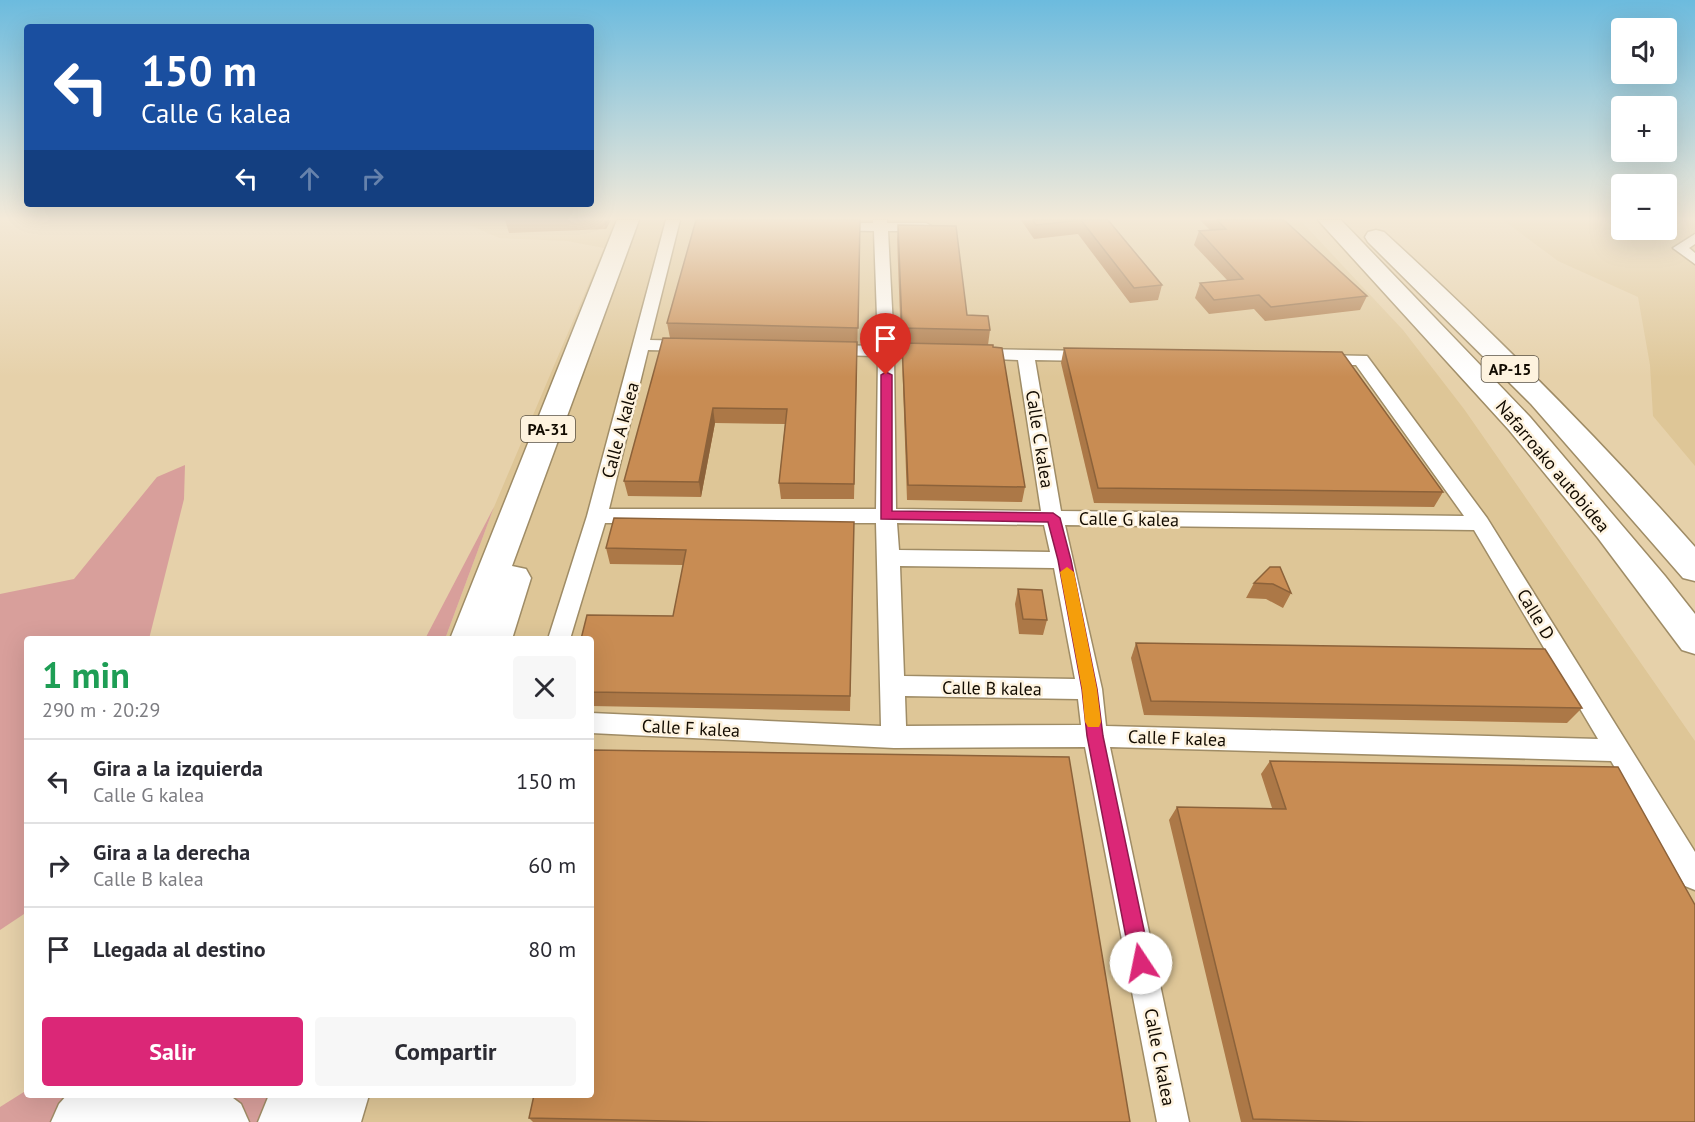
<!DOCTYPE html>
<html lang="es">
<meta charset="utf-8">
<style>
:root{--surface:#fff;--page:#f7f7f7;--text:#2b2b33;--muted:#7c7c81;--line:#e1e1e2;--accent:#db2777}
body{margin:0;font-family:"PT Sans",sans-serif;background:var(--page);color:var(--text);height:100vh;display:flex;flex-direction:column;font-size:22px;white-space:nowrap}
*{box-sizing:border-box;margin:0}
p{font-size:20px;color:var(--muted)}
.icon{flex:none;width:33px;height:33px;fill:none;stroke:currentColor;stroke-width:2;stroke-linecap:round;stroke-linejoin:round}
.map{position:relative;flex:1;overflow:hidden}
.side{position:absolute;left:24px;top:636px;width:570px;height:462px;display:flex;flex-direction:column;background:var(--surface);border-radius:6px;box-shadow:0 6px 24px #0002}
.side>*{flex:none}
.top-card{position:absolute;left:24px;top:24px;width:570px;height:183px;border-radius:6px;box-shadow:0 6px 24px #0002;background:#1a4fa0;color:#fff;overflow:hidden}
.fabs{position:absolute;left:1611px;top:18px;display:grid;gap:12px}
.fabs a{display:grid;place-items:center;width:66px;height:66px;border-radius:6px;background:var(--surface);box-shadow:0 6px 24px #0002;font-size:30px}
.pin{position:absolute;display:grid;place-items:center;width:51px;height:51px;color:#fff;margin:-62px -26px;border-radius:50% 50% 50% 0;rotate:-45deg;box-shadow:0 0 6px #0007}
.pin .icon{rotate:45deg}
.me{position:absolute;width:66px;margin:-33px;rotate:349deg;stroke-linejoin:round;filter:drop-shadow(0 0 4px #0008)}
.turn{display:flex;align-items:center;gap:21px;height:126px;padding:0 18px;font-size:27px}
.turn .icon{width:78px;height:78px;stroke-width:2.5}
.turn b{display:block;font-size:42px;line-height:51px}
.lanes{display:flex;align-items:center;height:57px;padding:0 18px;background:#0003;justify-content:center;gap:30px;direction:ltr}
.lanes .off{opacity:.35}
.round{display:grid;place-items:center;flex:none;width:63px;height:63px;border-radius:6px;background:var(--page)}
.headline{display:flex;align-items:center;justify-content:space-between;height:102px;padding:0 18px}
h1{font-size:36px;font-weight:700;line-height:45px;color:#1e9e55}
.button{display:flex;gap:12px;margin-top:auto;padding:12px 18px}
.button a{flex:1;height:69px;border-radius:6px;background:var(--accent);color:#fff;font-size:24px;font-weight:700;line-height:69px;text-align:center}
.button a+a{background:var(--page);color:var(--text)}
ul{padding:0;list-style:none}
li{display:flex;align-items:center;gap:18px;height:84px;padding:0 18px;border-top:2px solid var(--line)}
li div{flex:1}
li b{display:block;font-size:22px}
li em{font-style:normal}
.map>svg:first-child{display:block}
</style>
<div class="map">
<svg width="1695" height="1122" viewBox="0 0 1695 1122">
<rect width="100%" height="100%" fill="#e6d1aa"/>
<g fill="#dec697">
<path d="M430 220H1300L1403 330 1464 409 1695 741V1122H261L272 1095H591V639H445L494 507 604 248 567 241 499 238 472 226Z"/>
<path d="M1503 220H1621L1622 230H1666L1667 220H1695V466L1653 416 1650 365 1638 297 1558 261Z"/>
</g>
<g fill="#d89f9b">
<path d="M185 465 184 499 149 639H27V912L0 930V594L74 579 157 477Z"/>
<path d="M494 507 445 639H425Z"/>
<path d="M27 1090V1095H272L261 1122H0V1107Z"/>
</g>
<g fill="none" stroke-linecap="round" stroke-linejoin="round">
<defs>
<g id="street">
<path d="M666 220H680L650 340 690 341 698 346 690 351 648 350 609 509H876L878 356 829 355 821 350 829 345 878 346 874 231 826 230V224L831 223H873V220H887V223H926L933 227 926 231H888L894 347 930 348 938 353 930 358 894 357 896 509 1041 511 1018 360 970 358 968 354 970 350 976 349 1091 351 1099 356 1091 361 1035 360 1061 511 1464 516 1356 365H1321L1313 360 1321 355 1367 356 1487 518 1695 852V890L1685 886 1611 761 1110 747 1189 1122H1157L1085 747 894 748 591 733V713L881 726 876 523H605L570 639H548L587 516ZM897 523 1044 525 1050 552 899 550ZM1065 525 1474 530 1598 739 1106 726 1102 689ZM900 566 1054 568 1075 679 904 676ZM905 696 1078 699 1081 725 906 726Z"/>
<path d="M1695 234V244L1689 248 1695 253V264L1673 248Z"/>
</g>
<g id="highway">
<path d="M617 220H639L512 566 526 569 531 578 512 639H450Z"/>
<path d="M1318 220H1341L1530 417 1665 576 1695 614V654L1682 650 1598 538 1509 430Z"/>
<path d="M1376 230 1384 232C1493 332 1597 436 1695 547V581L1683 578 1531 404 1368 242 1365 237 1368 232Z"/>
<path d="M67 1095H229L241 1104 249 1122H51L59 1104Z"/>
<path d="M269 1095H369L361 1122H258Z"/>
</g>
</defs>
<use href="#street" stroke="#9f8c66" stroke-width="3"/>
<use href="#highway" stroke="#9f8c66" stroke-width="3"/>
<use href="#street" fill="#fff" fill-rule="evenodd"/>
<use href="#highway" fill="#fff" fill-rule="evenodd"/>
</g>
<g fill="#ac7847">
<path d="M505 220H611L606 229 509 233Z"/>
<path d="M860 220 854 499H781L779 483 785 424 715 423 701 497 628 496 624 481 670 338 667 323Z"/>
<path d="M1021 220H1108L1162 285 1158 300 1130 303 1078 234 1034 239Z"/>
<path d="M1200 220H1284L1367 296 1360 310 1265 321 1254 309 1209 314 1195 298 1200 283 1227 280 1194 245 1199 231 1210 230Z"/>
<path d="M898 225 967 315 990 330 988 345 1025 487 1022 502 907 500 902 357V343H901L897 239Z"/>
<path d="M1064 348 1443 492 1434 507 1094 503 1061 363Z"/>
<path d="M854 522 850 711 591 706V639L673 616 683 565 610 564 606 548Z"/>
<path d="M1270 567 1291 593 1283 608 1266 599 1246 598 1254 583Z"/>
<path d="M1018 589 1047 620 1043 635 1019 634 1015 604Z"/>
<path d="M1136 643 1582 708 1567 723 1144 715 1131 658Z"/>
<path d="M1270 761 1695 1122H1241L1169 820 1177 807 1272 808 1261 774Z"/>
<path d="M529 1118 1130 1122H533Z"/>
</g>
<g fill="#8c623a">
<path d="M604 220H611L606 229Z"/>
<path d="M713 408 715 423 701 497 699 482Z"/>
</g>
<g fill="#c88c53" stroke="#8c623a" stroke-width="1.5">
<path d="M696 220H860L858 328 667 323Z"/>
<path d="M1033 220H1108L1162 285 1134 288 1081 220 1036 225Z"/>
<path d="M1217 220H1284L1367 296 1271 307 1259 295 1214 300 1200 283 1243 279 1199 231 1226 229Z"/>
<path d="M898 225 956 226 967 315 988 316 990 330 902 328Z"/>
<path d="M663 338 857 342 854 484 779 483 787 409 713 408 699 482 624 481Z"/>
<path d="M902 343 993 345V347L1002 348 1025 487 908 485Z"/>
<path d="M1064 348 1342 352 1443 492 1098 488Z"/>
<path d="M614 518 854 522 850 696 591 692V639H581L587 615 673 616 686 550 606 548Z"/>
<path d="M1270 567H1280L1291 593 1273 584 1254 583Z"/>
<path d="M1018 589 1042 590 1047 620 1023 619Z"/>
<path d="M1136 643 1545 649 1582 708 1151 701Z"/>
<path d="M591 750 1069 757 1130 1122H714L529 1118 534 1095H591Z"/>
<path d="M1270 761 1618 767 1695 905V1122H1365L1253 1119 1177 807 1286 809Z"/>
</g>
<linearGradient id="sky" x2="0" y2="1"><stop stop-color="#6cbbde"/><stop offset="0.58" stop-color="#f4ead9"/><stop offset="1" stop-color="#f4ead9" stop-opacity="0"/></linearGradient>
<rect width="1695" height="377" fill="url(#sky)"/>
<path fill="#db2777" stroke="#8e194d" stroke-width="1.5" d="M886 372 892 375V511L1053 513 1060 518 1071 560 1097 689 1103 736 1151 963 1148 970 1141 973 1134 970 1131 963 1087 736 1082 689 1058 560 1048 522 881 519V375Z"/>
<path fill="#f59e0b" d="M1067 567 1074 572 1097 689 1101 722 1099 727H1088L1085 722 1082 689 1060 572Z"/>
<g text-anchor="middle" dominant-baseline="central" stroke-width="5" stroke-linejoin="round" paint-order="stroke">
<g fill="#fef3df" stroke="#595144" stroke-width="1.5">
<rect x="1481.5" y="356" width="57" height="26" rx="4.5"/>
<rect x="521" y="416" width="54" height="26" rx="4.5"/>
</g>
<g font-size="16" font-weight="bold" fill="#120b01">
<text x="1510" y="369">AP-15</text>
<text x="548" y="429">PA-31</text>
</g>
<g font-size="18" fill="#120b01" stroke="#fef3df">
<text transform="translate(620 430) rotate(-75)">Calle A kalea</text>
<text transform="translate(1040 439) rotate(81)">Calle C kalea</text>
<text transform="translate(1553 466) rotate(50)">Nafarroako autobidea</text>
<text transform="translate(1129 519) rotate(1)">Calle G kalea</text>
<text transform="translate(1536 614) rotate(59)">Calle D</text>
<text transform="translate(992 688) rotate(1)">Calle B kalea</text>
<text transform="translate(691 728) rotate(3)">Calle F kalea</text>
<text transform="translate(1177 738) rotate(2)">Calle F kalea</text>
<text transform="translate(1160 1057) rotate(79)">Calle C kalea</text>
</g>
</g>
</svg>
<div class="fabs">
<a><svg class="icon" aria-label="sound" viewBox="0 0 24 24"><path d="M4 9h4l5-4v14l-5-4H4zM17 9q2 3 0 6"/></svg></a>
<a>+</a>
<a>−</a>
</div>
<div class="pin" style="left:886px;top:375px;background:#d93025"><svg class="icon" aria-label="arrive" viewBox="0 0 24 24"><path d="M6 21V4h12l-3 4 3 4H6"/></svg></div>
<svg class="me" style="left:1141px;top:963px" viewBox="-20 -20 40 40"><circle r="19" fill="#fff"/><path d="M0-13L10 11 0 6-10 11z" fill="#db2777"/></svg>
<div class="top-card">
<div class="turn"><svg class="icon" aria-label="left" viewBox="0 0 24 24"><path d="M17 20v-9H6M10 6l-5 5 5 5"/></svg><div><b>150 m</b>Calle G kalea</div></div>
<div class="lanes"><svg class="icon" aria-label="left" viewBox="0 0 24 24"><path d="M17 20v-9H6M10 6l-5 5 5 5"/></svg><svg class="icon off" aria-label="ahead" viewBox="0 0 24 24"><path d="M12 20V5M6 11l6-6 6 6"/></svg><svg class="icon off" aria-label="right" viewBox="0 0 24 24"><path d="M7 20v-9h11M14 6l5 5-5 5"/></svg></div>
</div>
<section class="side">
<div class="headline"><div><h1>1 min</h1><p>290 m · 20:29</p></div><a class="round"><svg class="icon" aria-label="close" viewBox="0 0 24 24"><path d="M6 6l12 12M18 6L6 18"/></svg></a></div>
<ul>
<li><svg class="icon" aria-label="left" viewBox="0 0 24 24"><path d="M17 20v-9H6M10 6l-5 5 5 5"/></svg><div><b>Gira a la izquierda</b><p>Calle G kalea</p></div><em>150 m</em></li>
<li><svg class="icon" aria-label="right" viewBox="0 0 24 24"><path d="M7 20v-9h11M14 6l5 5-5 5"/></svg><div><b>Gira a la derecha</b><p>Calle B kalea</p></div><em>60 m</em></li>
<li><svg class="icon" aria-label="arrive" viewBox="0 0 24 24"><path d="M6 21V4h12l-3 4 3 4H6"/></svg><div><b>Llegada al destino</b></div><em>80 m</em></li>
</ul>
<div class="button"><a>Salir</a><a>Compartir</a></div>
</section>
</div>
